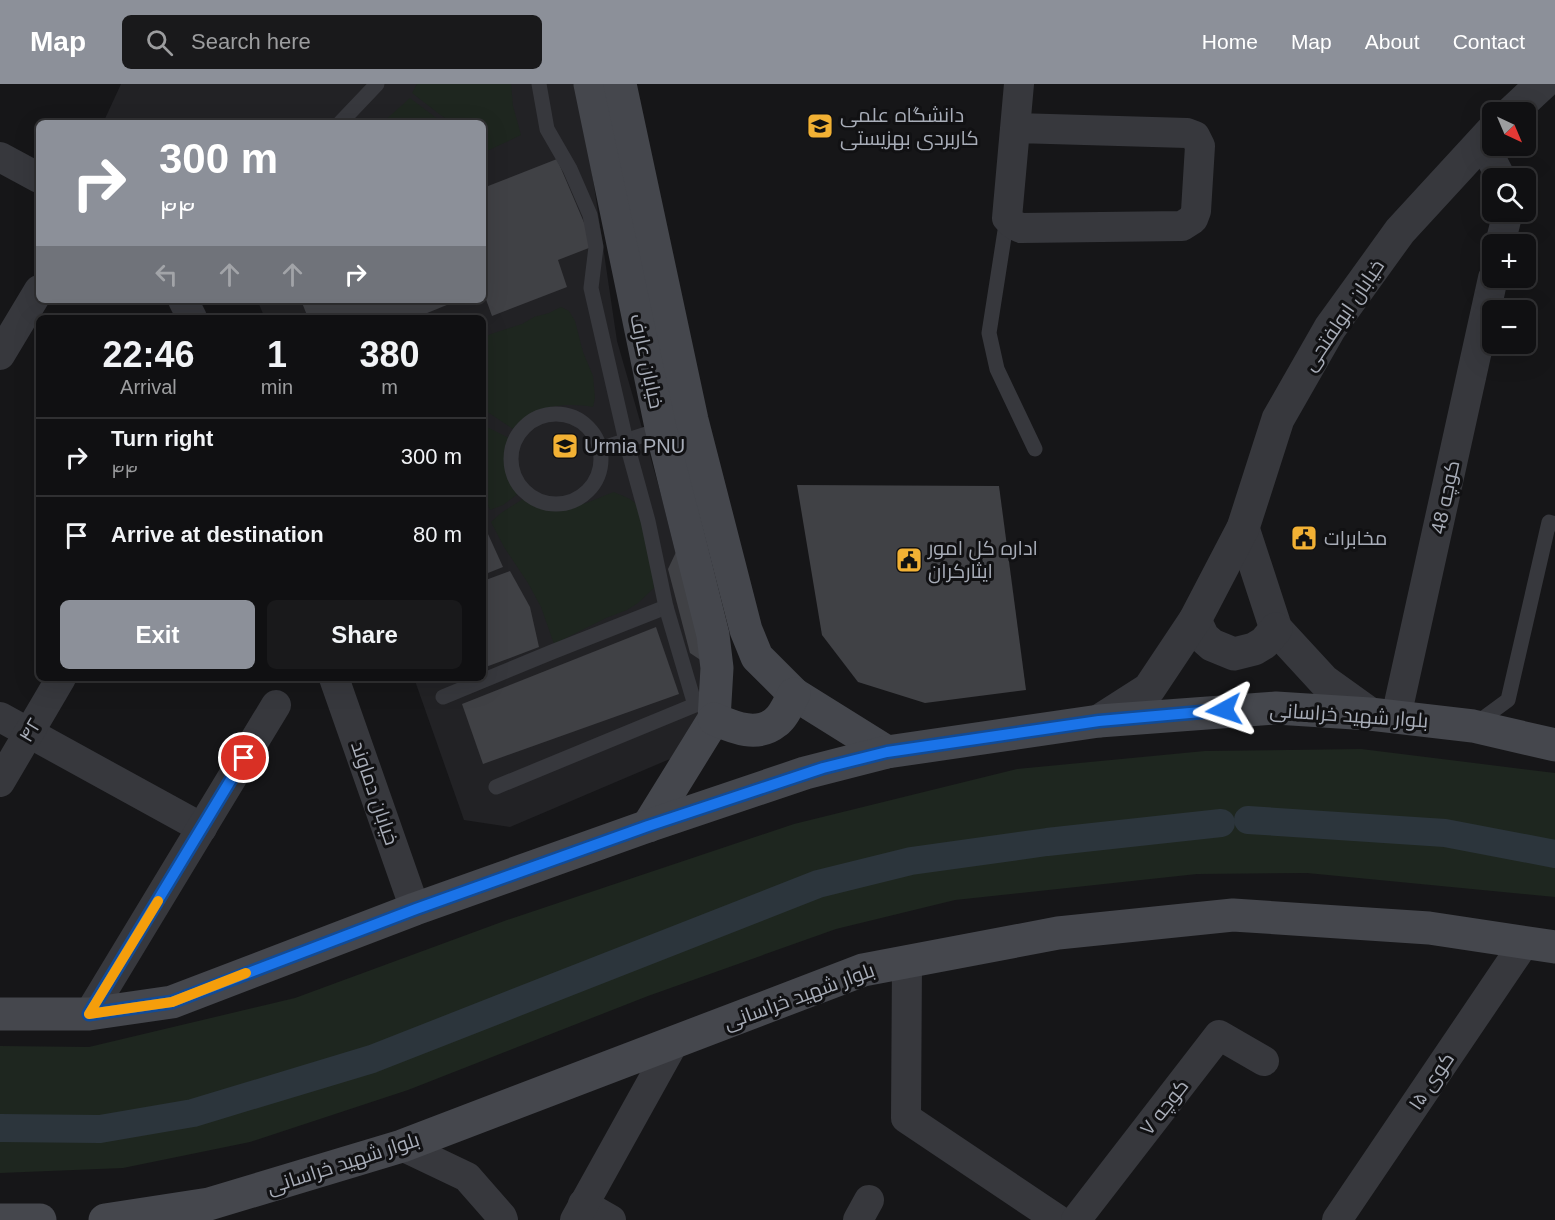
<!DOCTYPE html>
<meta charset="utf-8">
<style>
:root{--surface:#101012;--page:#19191b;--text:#f1f3f6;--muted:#9c9d9f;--line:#303032;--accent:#8c9099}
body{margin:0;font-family:Arial,Cairo,sans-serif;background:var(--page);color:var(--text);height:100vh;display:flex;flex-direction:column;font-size:22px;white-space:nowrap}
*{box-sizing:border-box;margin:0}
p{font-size:20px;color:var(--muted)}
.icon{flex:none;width:33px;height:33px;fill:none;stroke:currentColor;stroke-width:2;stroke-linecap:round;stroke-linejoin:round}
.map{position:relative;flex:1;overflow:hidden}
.sheet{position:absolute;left:36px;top:231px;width:450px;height:366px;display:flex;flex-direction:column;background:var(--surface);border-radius:9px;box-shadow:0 6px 24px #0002,0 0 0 2px var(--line)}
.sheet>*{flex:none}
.top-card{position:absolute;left:36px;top:36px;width:450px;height:183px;border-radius:9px;box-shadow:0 6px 24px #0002,0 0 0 2px var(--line);background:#8c9099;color:#fff;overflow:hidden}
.needle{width:39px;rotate:136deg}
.controls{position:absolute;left:1482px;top:18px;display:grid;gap:12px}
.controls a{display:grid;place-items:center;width:54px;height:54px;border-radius:9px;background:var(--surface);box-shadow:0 6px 24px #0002,0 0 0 2px var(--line);font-size:30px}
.pin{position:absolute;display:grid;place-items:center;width:51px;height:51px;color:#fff;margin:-26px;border:3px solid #fff;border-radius:50%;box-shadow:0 2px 6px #0007}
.me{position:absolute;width:66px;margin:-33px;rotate:265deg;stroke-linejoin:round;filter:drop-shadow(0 0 4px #0008)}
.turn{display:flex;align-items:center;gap:21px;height:126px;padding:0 24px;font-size:27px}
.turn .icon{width:78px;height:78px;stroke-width:2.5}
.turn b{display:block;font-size:42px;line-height:51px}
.lanes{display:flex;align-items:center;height:57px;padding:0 24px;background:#0003;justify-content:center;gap:30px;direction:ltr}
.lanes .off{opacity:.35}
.eta{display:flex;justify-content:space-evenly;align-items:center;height:102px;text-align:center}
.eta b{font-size:36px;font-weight:700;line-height:42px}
.button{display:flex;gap:12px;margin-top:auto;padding:12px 24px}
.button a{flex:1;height:69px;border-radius:9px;background:var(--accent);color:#fff;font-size:24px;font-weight:700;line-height:69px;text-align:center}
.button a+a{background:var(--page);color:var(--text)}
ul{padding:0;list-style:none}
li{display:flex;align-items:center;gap:18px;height:78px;padding:0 24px;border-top:2px solid var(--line)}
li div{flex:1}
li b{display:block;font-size:22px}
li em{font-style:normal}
header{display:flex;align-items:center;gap:36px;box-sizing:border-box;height:84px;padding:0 30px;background:var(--accent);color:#fff}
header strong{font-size:28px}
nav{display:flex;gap:33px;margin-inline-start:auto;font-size:21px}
.search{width:420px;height:54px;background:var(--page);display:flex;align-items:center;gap:15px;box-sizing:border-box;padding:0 21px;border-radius:9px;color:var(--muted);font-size:22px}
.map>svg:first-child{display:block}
</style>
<header>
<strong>Map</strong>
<div class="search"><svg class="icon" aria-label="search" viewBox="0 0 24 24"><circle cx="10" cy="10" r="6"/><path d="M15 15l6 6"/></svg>Search here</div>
<nav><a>Home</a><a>Map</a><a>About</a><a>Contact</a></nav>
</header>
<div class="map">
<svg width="1555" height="1136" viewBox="0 0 1555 1136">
<rect width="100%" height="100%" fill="#161618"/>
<path fill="#222225" d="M121 0H579L617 257 677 466 705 579 697 641 684 669 510 743 464 736 414 594H483V234H265L257 216H483V39H103Z"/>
<g fill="#1e261f">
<path d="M417 0H511L513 22 521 51 487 67 483 64V39H451L412 9Z"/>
<path d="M410 14 443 39H382Z"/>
<path d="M561 223 569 227 575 237 583 268 593 292 595 314 593 323C564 318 532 322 513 345L483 325V254L491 250 522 240 534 233 549 229Z"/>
<path d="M483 341 511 355C502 372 508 394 519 409L503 421 490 426 483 411Z"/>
<path d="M614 408C622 412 632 414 638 422 647 435 652 486 654 504L638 519 627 526 606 534 554 560 541 523 528 499 504 463 491 438 501 429 526 413C549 441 588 417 614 408Z"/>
<path d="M1361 665 1555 689V813L1307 789 1197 790 955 816 836 845 648 912 408 1006 250 1058 123 1084 0 1089V962L89 963 295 914 507 836 794 740 1017 685 1205 667Z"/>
</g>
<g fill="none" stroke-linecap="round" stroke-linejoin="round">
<g stroke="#2c353c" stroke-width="28">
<path d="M1248 736 1445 749 1555 770"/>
<path d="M0 1044 100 1045 193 1029 372 975 818 800 911 777 1047 758 1221 739"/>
</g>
</g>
<g fill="#404145">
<path d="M557 75 594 162 558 176 567 203 492 232 483 207V104Z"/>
<path d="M301 216H459L415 234H308Z"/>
<path d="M797 401 999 402 1026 606 925 619 858 598 822 551Z"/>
<path d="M483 439 503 483 483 491Z"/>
<path d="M677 466 705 579 690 569 668 485Z"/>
<path d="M510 487 530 523 539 563 483 584V497Z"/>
<path d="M656 543 679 610 483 680 462 620Z"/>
</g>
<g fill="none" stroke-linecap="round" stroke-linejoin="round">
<g stroke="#37383d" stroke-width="15">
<path d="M340 39 377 0"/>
<path d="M1007 134 989 249 997 285 1035 365"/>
<circle cx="556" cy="375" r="45"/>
<path d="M600 365 653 348 661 343"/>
<path d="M443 613 552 568 666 523"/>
<path d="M1474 641 1508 616 1549 438 1555 440"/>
<path d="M496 703 695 621 666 523 648 437 626 357 591 204 596 163 590 131 570 85 547 45 539 0"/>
</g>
<g stroke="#37383d" stroke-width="30">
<path d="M1015 44 1187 49 1195 52 1200 62 1196 127 1193 135 1182 142 1021 144 1014 141 1007 134 1019 0"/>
<path d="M1482 57 1501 94"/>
<path d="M0 73 39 94"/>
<path d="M1500 160 1508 128"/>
<path d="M183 216 192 234"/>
<path d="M0 271 39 206"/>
<path d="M334 594 415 825"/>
<path d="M0 633 202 744"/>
<path d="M1396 633 1493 194"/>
<path d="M0 698 61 594"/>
<path d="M907 878 906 1034 1058 1136"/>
<path d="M89 930 276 621"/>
<path d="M402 1062 467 1093 502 1133 503 1136"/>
<path d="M583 1120 611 1136"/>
<path d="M575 1136 674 958"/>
<path d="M858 1136 869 1116"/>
<path d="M1076 1136 1219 951 1264 977"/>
<path d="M1337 1136 1525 858"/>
</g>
<g stroke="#37383d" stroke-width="33">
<path d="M1512 28 1542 0"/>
<path d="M1243 444 1276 545 1324 597 1370 630"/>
<path d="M1195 536 1203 553 1212 561 1234 570 1254 565 1264 559 1276 545"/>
<path d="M1099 637 1149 605 1195 536 1243 444 1278 335 1330 244 1400 147 1492 47"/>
</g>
<g stroke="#45474d" stroke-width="33">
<path d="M590 0 661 343 713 551 717 584 714 635 648 742"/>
<path d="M620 0 692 336 746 546 757 573 794 610 887 668"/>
<path d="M714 635C733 643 757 654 776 638 784 632 789 619 794 610"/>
<path d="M0 930H89L172 918 415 825 648 742 805 689 887 668 1099 637 1276 624 1370 630 1473 642 1555 661"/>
<path d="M0 1136H40"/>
<path d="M105 1136 209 1120 402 1062 863 886 1058 849 1233 831 1429 844 1555 863"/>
</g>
</g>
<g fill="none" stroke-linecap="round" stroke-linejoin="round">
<defs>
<path id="route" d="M244 674 89 930 172 918 416 825 648 742 823 684 887 668 1099 637 1224 626"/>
</defs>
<use href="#route" stroke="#114b97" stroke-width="15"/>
<use href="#route" stroke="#1a73e8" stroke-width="10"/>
<path stroke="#f59e0b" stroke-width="10" d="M158 817 89 930 172 918 246 889"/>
</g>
<defs>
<symbol id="university-square" viewBox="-11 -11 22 22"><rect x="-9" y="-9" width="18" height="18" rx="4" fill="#f2b134" stroke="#111113"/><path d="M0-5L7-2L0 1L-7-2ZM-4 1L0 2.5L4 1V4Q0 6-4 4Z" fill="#111"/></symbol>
<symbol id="civic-square" viewBox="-11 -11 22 22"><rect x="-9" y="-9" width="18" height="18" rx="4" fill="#f2b134" stroke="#111113"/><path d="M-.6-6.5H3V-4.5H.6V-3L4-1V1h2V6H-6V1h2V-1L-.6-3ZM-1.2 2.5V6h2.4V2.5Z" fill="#111"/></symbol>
</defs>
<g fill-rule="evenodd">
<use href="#university-square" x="805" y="27" width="30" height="30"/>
<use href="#university-square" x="550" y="347" width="30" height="30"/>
<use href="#civic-square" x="1289" y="439" width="30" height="30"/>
<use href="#civic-square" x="894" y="461" width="30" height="30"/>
</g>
<g text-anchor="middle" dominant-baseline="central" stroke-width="6" stroke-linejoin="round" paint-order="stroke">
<g font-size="20" fill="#a8adb8" stroke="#111113" text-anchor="start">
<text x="840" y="31">دانشگاه علمی<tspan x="840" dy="23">کاربردی بهزیستی</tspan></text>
<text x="584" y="362">Urmia PNU</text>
<text x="1324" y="454">مخابرات</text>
<text x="928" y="464">اداره کل امور<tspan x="928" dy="23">ایثارکران</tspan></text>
</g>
<g font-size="20" fill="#a8adb8" stroke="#111113">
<text transform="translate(1343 231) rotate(-56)">خیابان ابولفتحی</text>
<text transform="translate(647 277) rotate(78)">خیابان عارف</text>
<text transform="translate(1445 413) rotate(-78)">کوچه 48</text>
<text transform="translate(1349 631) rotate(4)">بلوار شهید خراسانی</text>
<text transform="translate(30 646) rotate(-59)">۴۲</text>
<text transform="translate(375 709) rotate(71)">خیابان دماوند</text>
<text transform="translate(799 912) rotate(-20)">بلوار شهید خراسانی</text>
<text transform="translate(1431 997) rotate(-56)">کوی ۱۵</text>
<text transform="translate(1164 1023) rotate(-52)">کوچه ۷</text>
<text transform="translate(343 1079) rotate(-18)">بلوار شهید خراسانی</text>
</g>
</g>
</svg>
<div class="controls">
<a><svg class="needle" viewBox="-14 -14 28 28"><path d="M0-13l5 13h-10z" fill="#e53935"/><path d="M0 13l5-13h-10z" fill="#9c9d9f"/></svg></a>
<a><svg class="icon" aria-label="search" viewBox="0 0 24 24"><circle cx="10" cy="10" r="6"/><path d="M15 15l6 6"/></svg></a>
<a>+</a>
<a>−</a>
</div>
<div class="pin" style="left:244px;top:674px;background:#d93025"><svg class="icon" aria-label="arrive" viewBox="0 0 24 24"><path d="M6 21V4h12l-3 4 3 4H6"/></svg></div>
<svg class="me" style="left:1224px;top:626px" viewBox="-20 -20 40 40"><path d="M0-17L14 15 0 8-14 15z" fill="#1a73e8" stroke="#fff" stroke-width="4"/></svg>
<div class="top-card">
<div class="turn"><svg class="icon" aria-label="right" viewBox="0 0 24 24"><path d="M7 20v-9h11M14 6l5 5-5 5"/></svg><div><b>300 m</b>۴۴</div></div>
<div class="lanes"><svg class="icon off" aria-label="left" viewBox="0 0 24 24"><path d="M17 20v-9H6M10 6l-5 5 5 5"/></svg><svg class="icon off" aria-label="ahead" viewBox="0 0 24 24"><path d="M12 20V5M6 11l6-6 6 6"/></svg><svg class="icon off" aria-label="ahead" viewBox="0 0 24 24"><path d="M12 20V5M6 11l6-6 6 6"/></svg><svg class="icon" aria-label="right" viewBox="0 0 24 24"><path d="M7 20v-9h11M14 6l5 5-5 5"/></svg></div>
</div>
<section class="sheet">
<div class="eta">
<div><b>22:46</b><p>Arrival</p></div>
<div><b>1</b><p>min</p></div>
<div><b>380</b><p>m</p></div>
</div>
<ul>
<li><svg class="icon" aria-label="right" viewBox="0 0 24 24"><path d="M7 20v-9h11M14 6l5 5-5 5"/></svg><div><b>Turn right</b><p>۴۴</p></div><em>300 m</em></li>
<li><svg class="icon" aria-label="arrive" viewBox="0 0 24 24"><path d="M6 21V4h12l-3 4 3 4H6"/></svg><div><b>Arrive at destination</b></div><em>80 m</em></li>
</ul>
<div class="button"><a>Exit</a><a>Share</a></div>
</section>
</div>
